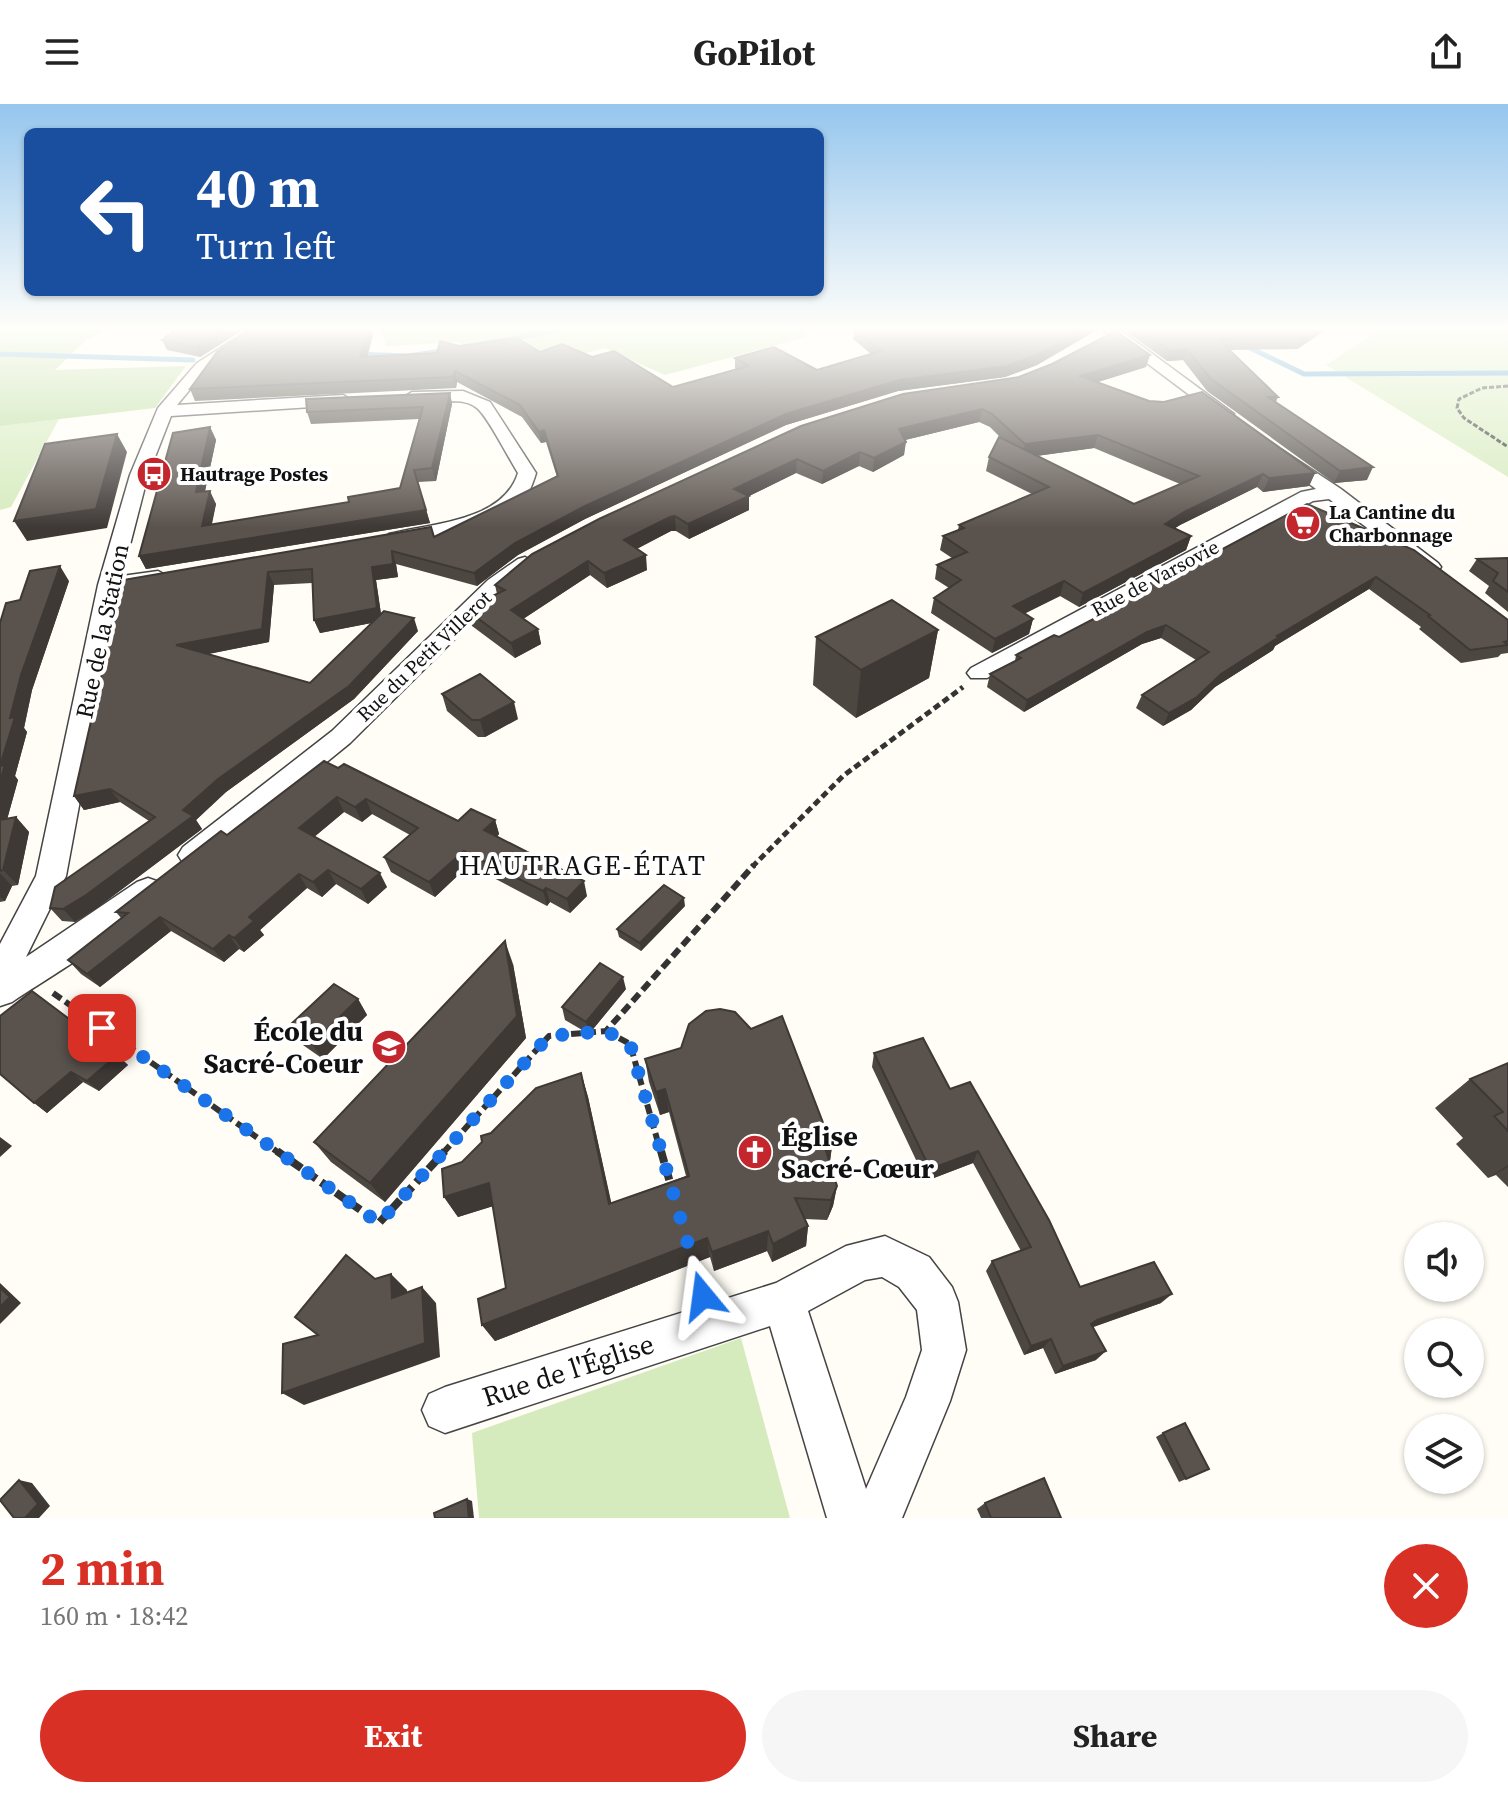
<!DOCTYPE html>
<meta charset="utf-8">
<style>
:root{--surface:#fff;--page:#f6f6f6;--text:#222;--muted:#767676;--accent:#d93025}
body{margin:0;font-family:"Source Serif 4",serif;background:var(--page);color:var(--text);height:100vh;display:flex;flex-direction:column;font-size:30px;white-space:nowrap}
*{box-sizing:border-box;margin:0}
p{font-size:26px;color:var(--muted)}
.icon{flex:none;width:44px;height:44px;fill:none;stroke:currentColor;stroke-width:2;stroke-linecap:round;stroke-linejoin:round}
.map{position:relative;height:1414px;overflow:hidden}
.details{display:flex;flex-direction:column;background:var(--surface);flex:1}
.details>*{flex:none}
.top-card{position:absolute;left:24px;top:24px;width:800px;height:168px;border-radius:12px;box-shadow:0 2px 6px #0004;background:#1a4fa0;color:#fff;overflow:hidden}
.fabs{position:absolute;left:1404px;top:1118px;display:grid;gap:16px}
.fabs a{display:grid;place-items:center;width:80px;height:80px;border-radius:50%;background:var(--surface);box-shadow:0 2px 6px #0004;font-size:40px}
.pin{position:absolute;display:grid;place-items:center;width:68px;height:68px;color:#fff;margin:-34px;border-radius:16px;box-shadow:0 4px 12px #0006}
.me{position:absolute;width:88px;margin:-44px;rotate:344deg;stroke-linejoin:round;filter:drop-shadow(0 0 6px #0008)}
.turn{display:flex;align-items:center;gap:28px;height:168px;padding:0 40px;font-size:36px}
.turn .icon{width:104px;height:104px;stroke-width:2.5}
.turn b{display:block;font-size:56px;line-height:68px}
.round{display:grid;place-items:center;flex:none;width:84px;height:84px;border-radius:42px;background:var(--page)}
.summary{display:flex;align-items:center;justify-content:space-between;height:136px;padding:0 40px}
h1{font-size:48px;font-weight:700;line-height:60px;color:var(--accent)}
.button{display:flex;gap:16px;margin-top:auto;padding:16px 40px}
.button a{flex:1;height:92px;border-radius:48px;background:var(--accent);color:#fff;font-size:32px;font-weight:700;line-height:92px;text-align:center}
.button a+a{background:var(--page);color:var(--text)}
header{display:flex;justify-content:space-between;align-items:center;height:104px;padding:0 40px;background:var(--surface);font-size:36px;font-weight:700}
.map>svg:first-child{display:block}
</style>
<header><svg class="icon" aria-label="menu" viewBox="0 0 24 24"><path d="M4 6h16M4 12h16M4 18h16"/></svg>GoPilot<svg class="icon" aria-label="share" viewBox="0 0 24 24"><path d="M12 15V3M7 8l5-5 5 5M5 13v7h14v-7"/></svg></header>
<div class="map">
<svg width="1508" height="1414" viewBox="0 0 1508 1414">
<rect width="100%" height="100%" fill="#fffdf5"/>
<g fill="#d5ebbd">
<path d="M1379 226H1508V373L1326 261Z"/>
<path d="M59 315 11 403 0 406V322Z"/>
<path d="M741 1234 790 1414H479L472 1329Z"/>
</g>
<g fill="#b9dc9c">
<path d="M0 226H109L87 235 55 266 186 262 155 304 0 322Z"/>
<path d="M382 226H799L809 232 665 271 604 244 567 254 471 269 475 246 457 238 386 242Z"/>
</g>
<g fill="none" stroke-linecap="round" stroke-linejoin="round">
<g stroke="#3f96cf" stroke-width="5">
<path d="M482 240 558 226"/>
<path d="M1246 242 1304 270 1508 269"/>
<path d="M0 250 193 256"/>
<path d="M356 250 408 252 448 246"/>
</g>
<defs>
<g id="minor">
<path d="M249 226H266L207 265 177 301 343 291 351 296 343 301 171 312 148 371 122 472 158 467 169 473 166 478 119 486 66 772 26 853 137 778 148 774 159 778 163 786C149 814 43 877 12 898L0 902V840L36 772 98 481 130 371 158 304 197 259Z"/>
<path d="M1103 226H1120L1234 310 1232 314H1220Z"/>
<path d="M463 287 490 298 536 369C532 382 528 393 517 401 496 418 414 444 389 438L386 434 389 430C431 419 503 418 518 369 509 355 488 313 477 304 456 287 422 309 404 293L412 288Z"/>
<path d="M1282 346 1341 385 1438 459 1441 463 1438 467H1424L1329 395 1313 397 987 574H971L967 569 971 564 1301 388 1316 385 1276 355 1273 351Z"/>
<path d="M525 453 535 459 532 463 504 486 350 639 203 759 193 762 183 759 178 751 183 743 332 627 488 476 518 455Z"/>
<path d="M885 1132 929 1153 952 1183 958 1198 966 1246 950 1297 902 1414H827L770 1222 445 1329 429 1322 422 1306 429 1290 445 1283 776 1179 846 1142ZM882 1173 899 1183 917 1206 922 1246 906 1293 866 1385 808 1207 865 1176Z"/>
</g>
</defs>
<use href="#minor" stroke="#444" stroke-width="3"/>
<path stroke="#333" stroke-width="3" stroke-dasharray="5 2" stroke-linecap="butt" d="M1508 282 1482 284 1459 295 1457 304 1464 314 1508 343"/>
<path stroke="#333" stroke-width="5" stroke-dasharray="7 4" stroke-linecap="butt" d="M752 763 843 672 963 583"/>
<g stroke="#333" stroke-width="6" stroke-dasharray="10 5" stroke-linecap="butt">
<path d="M53 889 279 1049"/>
<path d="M606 927 630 940 661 1049"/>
<path d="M443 1049 549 932 606 927 754 761"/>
</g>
<g stroke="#333" stroke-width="8" stroke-dasharray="12 6" stroke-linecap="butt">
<path d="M277 1047 379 1119 445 1047"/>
<path d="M661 1047 671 1082"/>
<path d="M692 1153 702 1190"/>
</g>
<use href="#minor" fill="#fff" fill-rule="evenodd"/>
</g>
<g fill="#4d4742" fill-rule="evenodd">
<path d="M175 226H243L200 253 167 246 162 236Z"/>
<path d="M854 226H1097L1037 261 1005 273 898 287 786 321 585 415 518 451 477 482 396 460 398 473 376 476 381 510 418 527 354 595 226 688 196 716 202 725 97 804 75 818 62 817 50 804 149 717 120 698 84 706 74 692 123 476 434 433 557 373 546 338 541 339 522 313 457 278 456 284 195 297 190 285 373 231 367 253 437 249 459 242 540 248 592 253 673 283 735 265V254L817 266 871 250 853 235ZM312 479 314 516 320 529 371 519 310 579 207 550 269 538 274 481Z"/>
<path d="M1129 226H1326L1297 245 1229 246 1278 293 1276 298 1367 376 1334 379 1207 287 1183 256 1167 257 1128 229Z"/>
<path d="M1146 263 1097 278 1315 369 1309 382 1263 388 1257 383 1180 421 1175 424 1191 432 1186 446 1079 503 1060 492 1024 510 1033 515 1029 530 992 549 931 509 934 494 949 484 935 475 937 461 952 454 940 446 943 432 958 426 959 421 1032 390 986 367 989 353 1002 335 990 323 979 318 905 336 904 351 873 368 859 362 822 380 796 369 749 392V406L689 435 676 427H671L637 445 647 466 607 484 590 471 523 515 538 525 541 540 515 554 472 522 468 507 497 490 495 481 801 322ZM1094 344 1180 380 1134 400 1036 352Z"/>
<path d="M450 289 452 300 436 377 418 378 430 419 146 465 139 452 210 323 216 336 205 387 216 400 211 421 349 398 400 384 419 315 311 320 307 308Z"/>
<path d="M1307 400 1508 516V549L1501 550 1498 553 1461 559 1419 525 1421 523 1369 485 1275 542 1273 546 1215 583 1191 606 1163 622 1136 604 1142 591 1196 556 1161 534 1142 540 1024 608 987 583 990 570 1015 557 1016 551 1059 533 1102 511 1104 504 1219 447Z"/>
<path d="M1508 454V508L1485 489 1489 482 1469 467 1477 455Z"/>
<path d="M69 477 32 586 24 624 27 628 15 672 18 676 7 715 16 713 29 728 18 781 12 782 5 797 0 798V519L20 496Z"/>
<path d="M938 526 929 574 856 614 813 581 816 533Z"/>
<path d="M442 590 518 615 485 633H478L447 607Z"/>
<path d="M338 664 458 717 495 716 499 730 497 733 587 792 570 809 550 798 547 802 469 761 435 793 391 768 384 753 410 731 372 710 362 718 344 708 314 733 387 783 368 800 336 780 322 793 307 784 260 826 264 831 244 848 239 845 224 858 171 827 100 883 81 870 68 856 121 814 116 808 227 731Z"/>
<path d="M685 802 641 847 619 833 617 825Z"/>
<path d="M513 860 526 934 385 1098 331 1058 314 1038Z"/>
<path d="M626 885 589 930 565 916 562 903Z"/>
<path d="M358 895 367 911 323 955 300 939 288 923Z"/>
<path d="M874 949 950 985 1080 1183 1161 1199 1092 1223 1096 1256 1055 1270 1043 1244 1024 1251 986 1167 992 1157 1021 1147 973 1059 926 1077 872 963Z"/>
<path d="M117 951 128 961 99 987 83 978 47 1009 0 970Z"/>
<path d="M645 955 832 1042 830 1058 837 1082 833 1102 827 1116 805 1115 808 1122 806 1142 772 1158 767 1147 714 1167 710 1153 495 1237 482 1221 506 1184 493 1102 458 1113 444 1093 462 1058 491 1029 581 969 588 993 611 1099 686 1072 669 1008 660 1011 649 978Z"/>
<path d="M1508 959V1083L1496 1071 1488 1074 1456 1040 1463 1034 1435 1004 1470 975Z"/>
<path d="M1163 1329 1209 1365 1179 1378 1156 1333Z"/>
<path d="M985 1399 1061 1414H981L977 1405Z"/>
</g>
<g fill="#3f3936">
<path d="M222 226H243L200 253 196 243Z"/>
<path d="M368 226H371L373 231 364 264 360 253Z"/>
<path d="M1082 226H1097L1037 261 1005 273 898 287 786 321 585 415 518 451 477 482 474 469 515 439 583 403 786 310 899 276Z"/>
<path d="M1314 226H1326L1297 245 1302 234Z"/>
<path d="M1187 245 1183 256 1167 257 1170 247Z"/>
<path d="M1150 251 1146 263 1076 285 1080 272Z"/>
<path d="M455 267 457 278 456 284 453 273Z"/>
<path d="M450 289 452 300 436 377 432 364Z"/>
<path d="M982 305 979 318 897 338 899 325Z"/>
<path d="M210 323 216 336 202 401 196 388Z"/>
<path d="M544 326 546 338 541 339 539 328Z"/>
<path d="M117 330 127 348 107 424 27 437 14 417Z"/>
<path d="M1098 331 1094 344 1022 354 1025 340Z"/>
<path d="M906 338 904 351 873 368 874 354Z"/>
<path d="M860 348 859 362 822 380 823 367Z"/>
<path d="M797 355 796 369 739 397 749 392V406L689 435 688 420 734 385Z"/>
<path d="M1373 363 1367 376 1334 379 1340 367Z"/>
<path d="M1315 369 1309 382 1263 388 1269 374Z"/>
<path d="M1263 370 1257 383 1180 421 1160 434 1165 420 1186 407Z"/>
<path d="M210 387 216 400 209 435 202 422Z"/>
<path d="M426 406 430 419 146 465 139 452Z"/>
<path d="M675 412 676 427H671L626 450 624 436 670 413Z"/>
<path d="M1191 432 1186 446 1079 503 1083 489Z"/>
<path d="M392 447 396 460 398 473 376 476 382 517 320 529 314 516 372 463Z"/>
<path d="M646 451 647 466 607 484 604 469Z"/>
<path d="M588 457 590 471 514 521 511 506Z"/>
<path d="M60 462 69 477 32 586 24 624 27 628 15 672 18 676 2 734 0 732V662L10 614 21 571Z"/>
<path d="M268 468 274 481 269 538 184 555 176 541Z"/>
<path d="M1376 473 1369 485 1275 542 1273 546 1215 583 1191 606 1163 622 1169 609 1221 570 1277 532Z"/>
<path d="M1064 477 1060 492 1009 517 1013 502Z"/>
<path d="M414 514 418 527 354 595 226 688 196 716 202 725 97 804 75 818 63 805 183 706 218 675Z"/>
<path d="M1033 515 1029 530 992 549 995 535Z"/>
<path d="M1166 521 1161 534 1142 540 1024 608 1027 596 1147 528Z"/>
<path d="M538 525 541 540 515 554 511 539Z"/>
<path d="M938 526 929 574 856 614 861 566Z"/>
<path d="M514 598 518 615 485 633 480 616Z"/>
<path d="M110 685 120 698 84 706 74 692Z"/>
<path d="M337 693 344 708 307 739 299 724Z"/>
<path d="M366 695 372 710 362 718 355 703Z"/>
<path d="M16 713 29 728 18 781 3 766Z"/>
<path d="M495 716 499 730 489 741 484 726Z"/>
<path d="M464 747 469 761 435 793 429 778Z"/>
<path d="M328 766 336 780 322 793 313 778Z"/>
<path d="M0 769 12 782 5 797 0 793Z"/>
<path d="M380 769 387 783 368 800 361 785Z"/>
<path d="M299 770 307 784 260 826 264 831 244 848 234 834 249 813Z"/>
<path d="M584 777 587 792 570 809 567 795Z"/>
<path d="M546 784 550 798 547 802 543 787Z"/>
<path d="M684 794 685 802 641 847 640 839Z"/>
<path d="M160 813 171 827 100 883 87 870Z"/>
<path d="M229 831 239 845 224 858 213 845Z"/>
<path d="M505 837 513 860 526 934 385 1098 370 1079Z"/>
<path d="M623 873 626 885 589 930 586 918Z"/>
<path d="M358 895 367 911 323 955 312 940Z"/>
<path d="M117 951 128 961 99 987 87 977Z"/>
<path d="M71 968 83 978 47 1009 34 999Z"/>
<path d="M581 969 588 993 616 1120 609 1100Z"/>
<path d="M665 985 669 1008 660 1011 656 988Z"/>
<path d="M0 1033 12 1042 0 1053Z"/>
<path d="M832 1042 829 1063 825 1044Z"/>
<path d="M978 1047 973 1059 926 1077 930 1065Z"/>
<path d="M1508 1061V1063L1488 1074Z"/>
<path d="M489 1079 500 1100 458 1113 444 1093Z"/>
<path d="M837 1082 833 1102 827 1116 831 1096Z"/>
<path d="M808 1122 806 1142 772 1158 773 1140Z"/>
<path d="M768 1127 767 1147 714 1167 712 1148Z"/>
<path d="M707 1134 710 1153 495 1237 482 1221Z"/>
<path d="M391 1170 407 1186 408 1209 392 1194Z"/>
<path d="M0 1179 21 1199 0 1220Z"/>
<path d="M422 1183 436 1199 440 1253 304 1301 282 1289Z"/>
<path d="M1172 1190 1161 1199 1088 1225 1091 1220 1097 1216Z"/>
<path d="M1051 1235 1043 1244 1024 1251 1031 1242Z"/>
<path d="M1106 1247 1096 1256 1055 1270 1063 1262Z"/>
<path d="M19 1376 32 1379 50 1402 39 1414H25Z"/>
<path d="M467 1395 472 1397 474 1414H469Z"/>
</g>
<g fill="#5a524d" stroke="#3f3936" stroke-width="2">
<path d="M175 226H222L196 243 162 236Z"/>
<path d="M250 226H368L360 253 437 249 440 237 459 242 517 234 540 248 562 240 592 253 614 247 673 283 749 262 735 254 774 243 817 266 881 247 856 226H1082L1039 250 1007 262 899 276 786 310 583 403 515 439 474 469 392 447 393 460 372 463 377 504 314 516 312 465 268 468 262 525 176 541 310 579 384 507 414 514 349 582 218 675 183 706 193 712 86 791 63 805 50 804 55 783 155 713 110 685 74 692 123 476 431 423 434 433 558 372 544 326 539 328 520 301 455 267 453 273 190 285 217 248Z"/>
<path d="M1142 226H1314L1302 234 1218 235 1278 293H1268L1373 363 1340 367 1211 275 1187 245 1170 247Z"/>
<path d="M1116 227 1150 251 1080 272 1149 297 1164 298 1202 288 1315 369 1269 374 1263 370 1186 407 1165 420 1191 432 1083 489 1064 477 1013 502 1033 515 995 535 934 494 961 476 937 461 967 448 943 432 964 424 959 421 1049 383 989 353 999 333 1134 400 1199 372 1098 331 1025 340 992 310 982 305 899 325 906 338 874 354 860 348 823 367 797 355 734 385 749 392 688 420 675 412 670 413 624 436 646 451 604 469 588 457 511 506 538 525 511 539 468 507 476 500 505 486 495 481 532 450 599 415 801 322 903 290 1019 273 1052 260Z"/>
<path d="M450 289 432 364 414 366 426 406 139 452 173 329 210 323 196 388 210 387 202 422 349 398 348 393 400 384 423 303 307 308 306 295Z"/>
<path d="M117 330 96 405 14 417 45 340Z"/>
<path d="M1307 400 1414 446 1508 516V537L1504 538 1508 541 1470 546 1428 512 1430 511 1376 473 1277 532 1279 533 1221 570 1197 593 1169 609 1142 591 1209 548 1166 521 1147 528 1027 596 990 570 1021 554 1016 551 1054 531 1059 533 1109 507 1104 504 1214 445 1219 447Z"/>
<path d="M1508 454V488L1493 477 1498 469 1477 455Z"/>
<path d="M60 462 21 571 10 614 15 613 0 662 5 661 0 677V519L6 499 20 496 30 467Z"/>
<path d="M892 496 938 526 861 566 816 533Z"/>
<path d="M480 570 514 598 480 616H472L442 590Z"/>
<path d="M324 657 338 664 344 660 458 717 471 705 495 716 484 726 584 777 567 795 546 784 543 787 464 747 429 778 384 753 418 724 366 695 355 703 337 693 299 724 380 769 361 785 328 766 313 778 299 770 249 813 254 817 234 834 229 831 213 845 160 813 87 870 68 856 128 809 116 808 221 727 227 731Z"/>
<path d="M16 713 3 766 0 767V716Z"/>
<path d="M664 781 684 794 640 839 617 825Z"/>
<path d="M505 837 517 912 370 1079 314 1038Z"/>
<path d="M600 859 623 873 586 918 562 903Z"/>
<path d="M334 880 358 895 312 940 288 923Z"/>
<path d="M32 887 117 951 87 977 71 968 34 999 0 970V912Z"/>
<path d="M720 905 735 908 751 925 782 912 832 1042 825 1044 837 1082 831 1096 795 1094 808 1122 773 1140 768 1127 712 1148 707 1134 482 1221 478 1195 506 1184 489 1079 444 1093 442 1065 462 1058 482 1038 481 1032 491 1029 536 984 581 969 609 1100 689 1072 665 985 656 988 645 955 681 944 689 920 706 907Z"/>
<path d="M923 934 950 985 970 978 1049 1116 1080 1183 1154 1158 1172 1190 1097 1216 1091 1220 1106 1247 1063 1262 1051 1235 1031 1242 992 1157 1031 1143 978 1047 930 1065 874 949Z"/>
<path d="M1508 959V1027L1494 1012 1503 1008 1470 975Z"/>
<path d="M346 1151 375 1175 391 1170 392 1194 422 1183 425 1239 282 1289 283 1240 318 1231 295 1213Z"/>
<path d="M0 1184 10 1193 0 1203Z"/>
<path d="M1185 1319 1209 1365 1186 1375 1163 1329Z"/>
<path d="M1044 1374 1061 1414H991L985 1399Z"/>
<path d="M19 1376 38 1400 25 1414H14L0 1396Z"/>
<path d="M467 1395 469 1414H435L434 1409Z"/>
</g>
<linearGradient id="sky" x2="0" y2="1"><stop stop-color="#95c6ee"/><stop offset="0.53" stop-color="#fffefa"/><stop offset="1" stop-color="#fffefa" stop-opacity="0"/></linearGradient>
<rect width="1508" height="424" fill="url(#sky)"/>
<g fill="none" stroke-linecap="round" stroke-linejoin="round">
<path stroke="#1a73e8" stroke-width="14" stroke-dasharray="0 25.2" d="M102 924 379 1119 549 932 606 927 630 940 703 1192"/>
</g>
<defs>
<symbol id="bus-disc" viewBox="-11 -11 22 22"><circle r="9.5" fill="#c4262e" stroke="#fff"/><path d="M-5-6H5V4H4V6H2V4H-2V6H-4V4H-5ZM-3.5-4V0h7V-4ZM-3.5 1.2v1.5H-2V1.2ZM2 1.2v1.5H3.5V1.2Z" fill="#fff"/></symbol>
<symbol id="supermarket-disc" viewBox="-11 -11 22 22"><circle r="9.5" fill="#c4262e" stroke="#fff"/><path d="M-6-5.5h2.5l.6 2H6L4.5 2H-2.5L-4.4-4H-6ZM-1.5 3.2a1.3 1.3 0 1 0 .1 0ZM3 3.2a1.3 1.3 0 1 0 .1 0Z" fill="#fff"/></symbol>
<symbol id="school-disc" viewBox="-11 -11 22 22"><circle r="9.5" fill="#c4262e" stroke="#fff"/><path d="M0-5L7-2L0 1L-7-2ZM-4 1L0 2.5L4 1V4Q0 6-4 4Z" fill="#fff"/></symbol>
<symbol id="church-disc" viewBox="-11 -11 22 22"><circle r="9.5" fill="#c4262e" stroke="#fff"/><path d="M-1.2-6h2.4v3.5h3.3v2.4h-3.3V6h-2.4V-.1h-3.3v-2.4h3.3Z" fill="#fff"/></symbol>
</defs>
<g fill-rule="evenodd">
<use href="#bus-disc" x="134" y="350" width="40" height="40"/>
<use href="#supermarket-disc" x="1283" y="399" width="40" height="40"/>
<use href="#school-disc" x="369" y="923" width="40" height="40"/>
<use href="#church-disc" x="735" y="1028" width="40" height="40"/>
</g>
<g text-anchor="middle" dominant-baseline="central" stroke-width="8" stroke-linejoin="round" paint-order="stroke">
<g font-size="20" font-weight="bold" fill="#111" stroke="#fff" text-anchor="start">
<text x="180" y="370">Hautrage Postes</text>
<text x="1329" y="408">La Cantine du<tspan x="1329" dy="23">Charbonnage</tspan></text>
</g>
<g font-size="20" fill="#111" stroke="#fff">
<text transform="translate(1155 474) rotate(-28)">Rue de Varsovie</text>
<text transform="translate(424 552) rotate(-44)">Rue du Petit Villerot</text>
</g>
<g font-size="24" fill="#111" stroke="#fff">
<text transform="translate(102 527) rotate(-78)">Rue de la Station</text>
</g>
<g font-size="28" letter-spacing="2" fill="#111" stroke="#fff">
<text x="583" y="761">HAUTRAGE-ÉTAT</text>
</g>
<g font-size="28" font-weight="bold" fill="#111" stroke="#fff" text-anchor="end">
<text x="363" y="927">École du<tspan x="363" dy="32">Sacré-Coeur</tspan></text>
<text x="781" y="1032" text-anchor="start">Église<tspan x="781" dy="32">Sacré-Cœur</tspan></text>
</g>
<g font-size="28" fill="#111" stroke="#fff">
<text transform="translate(568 1266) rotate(-18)">Rue de l'Église</text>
</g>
</g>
</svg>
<div class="fabs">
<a><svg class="icon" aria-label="sound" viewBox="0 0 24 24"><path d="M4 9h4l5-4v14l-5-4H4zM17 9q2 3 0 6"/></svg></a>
<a><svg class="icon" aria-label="search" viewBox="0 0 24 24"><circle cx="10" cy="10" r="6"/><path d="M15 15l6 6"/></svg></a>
<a><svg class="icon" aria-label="layers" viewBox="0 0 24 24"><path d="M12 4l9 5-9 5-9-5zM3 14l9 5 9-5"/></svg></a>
</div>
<div class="pin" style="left:102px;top:924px;background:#d93025"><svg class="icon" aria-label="arrive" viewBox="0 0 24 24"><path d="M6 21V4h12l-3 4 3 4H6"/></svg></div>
<svg class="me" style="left:703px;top:1192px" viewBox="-20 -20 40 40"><path d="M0-17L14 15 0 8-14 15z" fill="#1a73e8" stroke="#fff" stroke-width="4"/></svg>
<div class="top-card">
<div class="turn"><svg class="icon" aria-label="left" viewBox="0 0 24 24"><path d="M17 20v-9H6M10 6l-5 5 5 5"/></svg><div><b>40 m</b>Turn left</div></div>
</div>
</div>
<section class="details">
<div class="summary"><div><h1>2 min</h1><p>160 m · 18:42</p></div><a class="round" style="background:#d93025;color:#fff"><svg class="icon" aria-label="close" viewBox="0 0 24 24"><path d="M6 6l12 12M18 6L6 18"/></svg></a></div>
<div class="button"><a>Exit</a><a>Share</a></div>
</section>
